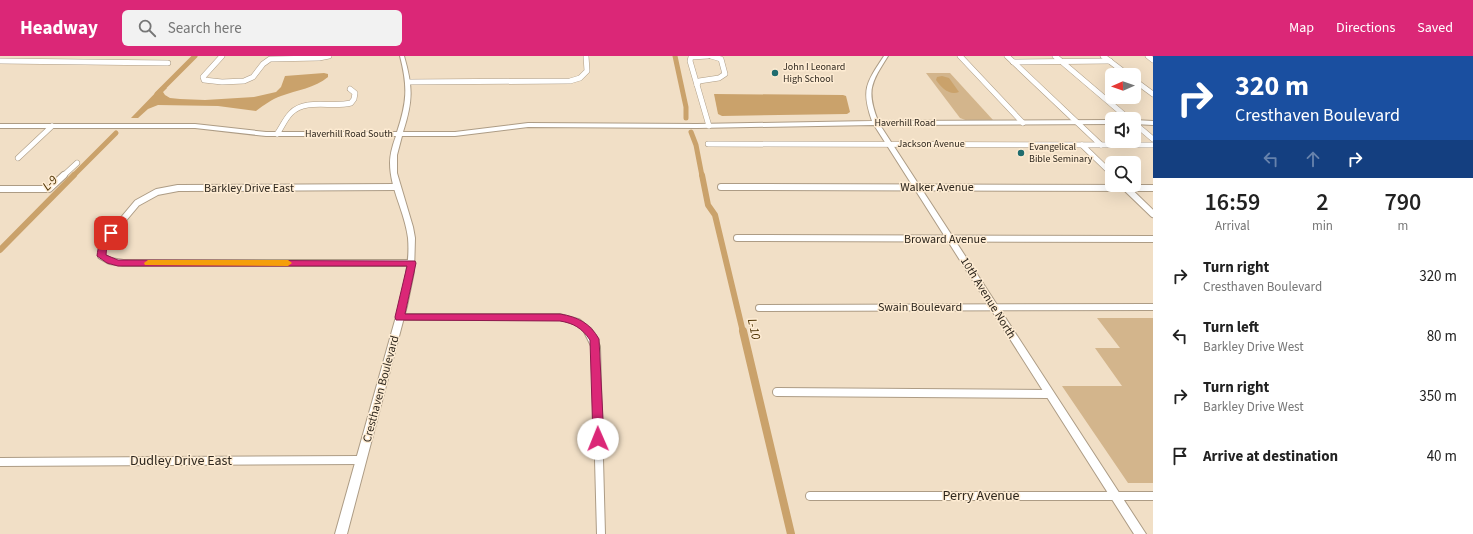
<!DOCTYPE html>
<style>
:root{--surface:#fff;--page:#f2f2f2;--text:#222;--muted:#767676;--accent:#db2777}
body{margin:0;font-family:"Source Sans 3",sans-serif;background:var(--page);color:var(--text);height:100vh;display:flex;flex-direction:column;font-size:15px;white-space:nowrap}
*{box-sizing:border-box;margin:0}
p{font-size:13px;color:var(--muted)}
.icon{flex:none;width:22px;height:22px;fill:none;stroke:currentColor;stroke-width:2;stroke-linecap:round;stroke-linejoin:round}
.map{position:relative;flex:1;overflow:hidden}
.panel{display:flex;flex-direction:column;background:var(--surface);width:320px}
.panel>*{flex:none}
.hud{background:#1a4fa0;color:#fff;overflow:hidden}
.needle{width:26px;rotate:268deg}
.fabs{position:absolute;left:1105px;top:12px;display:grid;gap:8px}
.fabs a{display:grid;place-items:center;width:36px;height:36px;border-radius:6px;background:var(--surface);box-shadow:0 4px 16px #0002;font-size:20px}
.pin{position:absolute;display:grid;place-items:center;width:34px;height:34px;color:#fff;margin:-17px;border-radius:8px;box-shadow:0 2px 6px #0006}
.me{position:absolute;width:44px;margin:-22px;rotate:359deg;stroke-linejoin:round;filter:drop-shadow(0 0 3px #0008)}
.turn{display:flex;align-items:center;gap:14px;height:84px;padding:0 16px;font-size:18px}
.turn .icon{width:52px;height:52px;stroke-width:2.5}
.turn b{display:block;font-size:28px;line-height:34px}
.lanes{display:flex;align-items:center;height:38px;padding:0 16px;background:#0003;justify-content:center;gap:20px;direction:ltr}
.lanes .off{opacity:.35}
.eta{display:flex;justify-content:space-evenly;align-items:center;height:68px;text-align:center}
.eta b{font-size:24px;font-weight:600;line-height:28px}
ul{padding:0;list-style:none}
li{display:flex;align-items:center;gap:12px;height:60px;padding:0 16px}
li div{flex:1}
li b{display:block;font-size:15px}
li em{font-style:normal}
header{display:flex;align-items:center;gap:24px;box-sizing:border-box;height:56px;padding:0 20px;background:var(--accent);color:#fff}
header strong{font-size:19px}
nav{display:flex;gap:22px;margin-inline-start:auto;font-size:14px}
.search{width:280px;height:36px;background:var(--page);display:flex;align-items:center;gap:10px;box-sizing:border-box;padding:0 14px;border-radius:6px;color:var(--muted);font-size:15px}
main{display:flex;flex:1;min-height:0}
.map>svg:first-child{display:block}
</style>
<header>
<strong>Headway</strong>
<div class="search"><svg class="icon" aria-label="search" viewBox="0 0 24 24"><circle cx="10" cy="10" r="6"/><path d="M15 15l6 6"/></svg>Search here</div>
<nav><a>Map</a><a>Directions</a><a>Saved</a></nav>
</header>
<main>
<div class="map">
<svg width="1153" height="478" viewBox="0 0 1153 478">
<rect width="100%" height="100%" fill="#f1dfc6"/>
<g fill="#d3b58c">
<path d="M926 17H950L993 64 968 65 960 62Z"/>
<path d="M1097 262H1153V427H1128L1062 330H1122L1095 292H1120Z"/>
</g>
<g fill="#caa26b">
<path d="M324 17 328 18V21C315 32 297 34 281 40 272 43 264 49 256 55L218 50 158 49 148 53 138 62H131L161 31 167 32 163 36 165 39 170 42 180 43 205 44 254 41 276 36 281 31 285 20Z"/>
<path d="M942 20 949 22 959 36C949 40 941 31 936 24L937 21Z"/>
<path d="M714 38 843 39 846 40 850 56 847 58 722 60 718 58Z"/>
</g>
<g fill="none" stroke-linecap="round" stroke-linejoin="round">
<g stroke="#caa26b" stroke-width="5">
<path d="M675 0 686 51V62"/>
<path d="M157 38 195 0"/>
<path d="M691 76 696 89 702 120"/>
<path d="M73 120 116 77"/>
</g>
<g stroke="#caa26b" stroke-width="6">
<path d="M702 119 708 149 715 159 743 276"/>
<path d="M0 194 74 119"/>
</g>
<path stroke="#caa26b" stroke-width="8" d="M743 275 791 478"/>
<defs>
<g id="minor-far2">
<path d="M222 0 203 21 204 24 222 26 244 25 253 21 263 8 270 3 319 2 329 0"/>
<path d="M708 0 691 1 690 5 709 70"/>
<path d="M960 0 1023 67"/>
<path d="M1007 0 1101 89"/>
<path d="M1055 0 1129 63"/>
<path d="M1103 0 1128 19"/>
<path d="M1148 0 1153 4"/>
<path d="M0 5 168 7"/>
<path d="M1013 6 1110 5"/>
<path d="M1134 24 1153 38"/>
<path d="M409 26 570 25 580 22 587 15 586 0"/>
<path d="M697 29 699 25 719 22 725 18 721 3 711 0"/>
<path d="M1134 67 1153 83"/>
<path d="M277 78C282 71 285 63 291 57 306 42 332 52 351 47L354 43 355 37 350 33"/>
<path d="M708 88 1153 89"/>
<path d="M1082 89 1112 118"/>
<path d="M18 102 52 70"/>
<path d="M63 120 77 107"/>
</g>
<g id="minor-far1">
<path d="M396 131 178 132 157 136 137 147 105 185 102 191 101 200 110 205 123 207H412"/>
<path d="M721 131 1153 132"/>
<path d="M1125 131 1153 158"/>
<path d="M0 133H49L64 119"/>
<path d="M737 182 1153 183"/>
<path d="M759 252 1153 251"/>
<path d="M400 261H560L578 266 589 276"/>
</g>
<g id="minor">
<path d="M588 275 596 291 601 478"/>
<path d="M777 336 1048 338"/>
<path d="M0 406 361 404"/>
<path d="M810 440H1153"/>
</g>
<g id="tertiary">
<path d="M400 0H404C413 31 413 45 403 76H455L528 67 697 68 872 65C861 34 866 27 884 0H888C871 27 866 34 878 65L1112 64V68L880 69 1146 478H1134L874 69 697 72 528 71 455 80H402L397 99V117L413 171 415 182 414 216 407 250 347 478H335L399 250C405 228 410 205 408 182 405 156 390 133 390 107 390 98 393 88 396 80H266L195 72H0V68H195L266 76H397C407 46 408 31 400 0Z"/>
<path d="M1134 64 1153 65V69L1134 68Z"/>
</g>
</defs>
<use href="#minor-far2" stroke="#ad9c85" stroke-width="6"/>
<use href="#minor-far1" stroke="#ad9c85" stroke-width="8"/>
<use href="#minor" stroke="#ad9c85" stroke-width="10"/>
<use href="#tertiary" stroke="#ad9c85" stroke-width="2"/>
<use href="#minor-far2" stroke="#fff" stroke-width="5"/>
<use href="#minor-far1" stroke="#fff" stroke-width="6"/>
<use href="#minor" stroke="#fff" stroke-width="8"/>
<use href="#tertiary" fill="#fff" fill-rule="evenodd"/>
</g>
<path fill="#db2777" stroke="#8e194d" d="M111 175 115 177 107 188 106 199 118 204 415 205 416 207 405 258H560C578 261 590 267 599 283L604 383 602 387 598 388 595 387 593 383 590 284C582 272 573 267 560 265L396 264 395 261 407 210H118L107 207 97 200C98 191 101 178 111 175Z"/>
<path fill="#f59e0b" d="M148 204H288L292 207 288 210 145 209 144 207Z"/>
<g fill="#206c6e" stroke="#feecd3" stroke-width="1.5">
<circle cx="775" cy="17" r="4"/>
<circle cx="1021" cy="97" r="4"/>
</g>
<g text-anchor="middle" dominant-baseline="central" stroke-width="3" stroke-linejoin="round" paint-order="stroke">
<g font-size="10" fill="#2e271e" stroke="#feecd3" text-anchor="start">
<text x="783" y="11">John I Leonard<tspan x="783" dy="12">High School</tspan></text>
<text x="1029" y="91">Evangelical<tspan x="1029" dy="12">Bible Seminary</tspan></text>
</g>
<g font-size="10" fill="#2e271e" stroke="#feecd3">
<text x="905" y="67">Haverhill Road</text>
<text x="349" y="78">Haverhill Road South</text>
<text x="931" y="88">Jackson Avenue</text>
</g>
<g font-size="12" fill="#2e271e" stroke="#feecd3">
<text x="937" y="131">Walker Avenue</text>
<text x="249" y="132">Barkley Drive East</text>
<text x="945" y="183">Broward Avenue</text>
<text transform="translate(988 242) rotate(58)">10th Avenue North</text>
<text x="920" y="251">Swain Boulevard</text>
<text transform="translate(381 333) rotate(-75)">Cresthaven Boulevard</text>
</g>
<g font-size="13" font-style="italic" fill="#4f3405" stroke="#feecd3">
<text transform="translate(50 127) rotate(-45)">L-9</text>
<text transform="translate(754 273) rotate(77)">L-10</text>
</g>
<g font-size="14" fill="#2e271e" stroke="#feecd3">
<text x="181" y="405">Dudley Drive East</text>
<text x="981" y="440">Perry Avenue</text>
</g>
</g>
</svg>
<div class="fabs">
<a><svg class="needle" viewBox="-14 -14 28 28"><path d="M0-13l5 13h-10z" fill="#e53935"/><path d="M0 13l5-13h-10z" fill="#767676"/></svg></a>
<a><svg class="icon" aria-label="sound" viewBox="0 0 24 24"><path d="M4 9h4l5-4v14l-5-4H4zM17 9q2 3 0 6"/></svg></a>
<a><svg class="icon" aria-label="search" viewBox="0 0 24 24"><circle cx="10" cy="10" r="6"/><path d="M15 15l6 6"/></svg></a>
</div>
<div class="pin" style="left:111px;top:177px;background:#d93025"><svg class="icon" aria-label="arrive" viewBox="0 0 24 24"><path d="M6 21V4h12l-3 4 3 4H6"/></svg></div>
<svg class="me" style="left:598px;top:383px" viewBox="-20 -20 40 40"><circle r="19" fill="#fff"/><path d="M0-13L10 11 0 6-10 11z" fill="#db2777"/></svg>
</div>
<section class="panel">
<div class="hud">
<div class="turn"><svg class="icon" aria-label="right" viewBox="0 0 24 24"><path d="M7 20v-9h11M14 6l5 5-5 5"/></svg><div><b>320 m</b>Cresthaven Boulevard</div></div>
<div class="lanes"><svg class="icon off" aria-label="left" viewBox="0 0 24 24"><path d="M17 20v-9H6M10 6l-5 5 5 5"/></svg><svg class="icon off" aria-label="ahead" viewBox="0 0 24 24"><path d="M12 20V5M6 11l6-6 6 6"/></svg><svg class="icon" aria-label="right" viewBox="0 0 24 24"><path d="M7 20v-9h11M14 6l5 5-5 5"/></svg></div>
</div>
<div class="eta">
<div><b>16:59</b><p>Arrival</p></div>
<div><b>2</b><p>min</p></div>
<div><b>790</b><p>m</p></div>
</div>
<ul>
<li><svg class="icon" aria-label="right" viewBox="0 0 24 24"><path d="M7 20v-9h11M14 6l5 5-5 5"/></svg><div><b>Turn right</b><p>Cresthaven Boulevard</p></div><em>320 m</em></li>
<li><svg class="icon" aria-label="left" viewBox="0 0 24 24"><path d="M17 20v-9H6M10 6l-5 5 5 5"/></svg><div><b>Turn left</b><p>Barkley Drive West</p></div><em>80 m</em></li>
<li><svg class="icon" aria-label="right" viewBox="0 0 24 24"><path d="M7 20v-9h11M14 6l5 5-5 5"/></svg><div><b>Turn right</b><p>Barkley Drive West</p></div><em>350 m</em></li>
<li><svg class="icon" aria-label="arrive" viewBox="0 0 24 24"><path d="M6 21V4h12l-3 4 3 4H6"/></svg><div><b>Arrive at destination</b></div><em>40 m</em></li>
</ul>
</section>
</main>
